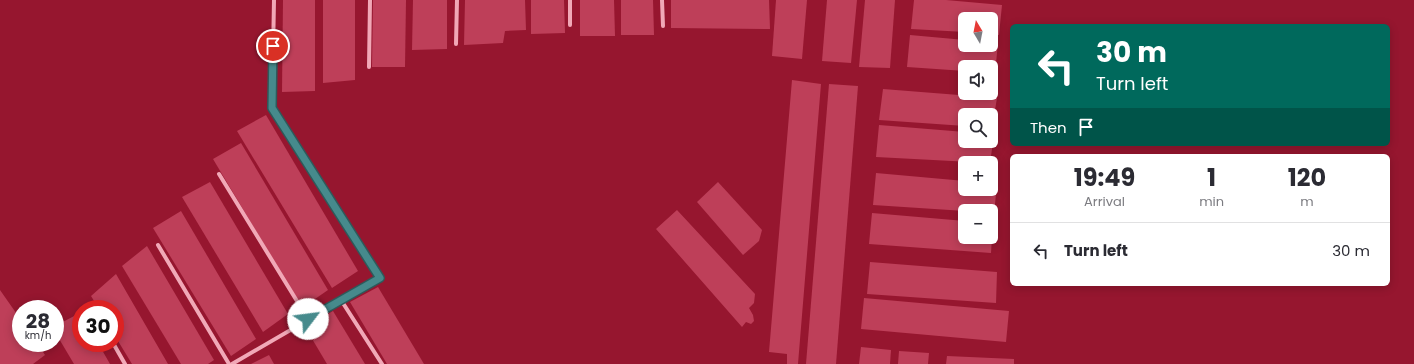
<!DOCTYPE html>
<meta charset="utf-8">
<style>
:root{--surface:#fff;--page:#f7f7f7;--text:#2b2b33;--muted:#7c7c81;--line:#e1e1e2}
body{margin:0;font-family:Poppins,sans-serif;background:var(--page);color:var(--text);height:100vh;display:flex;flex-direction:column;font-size:15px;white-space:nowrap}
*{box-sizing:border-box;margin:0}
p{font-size:13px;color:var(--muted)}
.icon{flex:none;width:22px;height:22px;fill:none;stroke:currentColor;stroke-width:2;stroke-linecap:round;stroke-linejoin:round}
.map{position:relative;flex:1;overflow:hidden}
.panel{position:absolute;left:1010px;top:154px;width:380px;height:132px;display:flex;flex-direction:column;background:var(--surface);border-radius:6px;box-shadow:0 2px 10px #0003}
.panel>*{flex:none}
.hud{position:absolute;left:1010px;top:24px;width:380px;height:122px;border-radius:6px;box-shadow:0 2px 10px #0003;background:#00695c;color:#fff;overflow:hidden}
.needle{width:26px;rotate:350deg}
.buttons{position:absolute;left:958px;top:12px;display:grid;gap:8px}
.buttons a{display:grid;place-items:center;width:40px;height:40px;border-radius:6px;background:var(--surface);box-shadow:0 2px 10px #0003;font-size:20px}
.speed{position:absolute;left:12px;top:300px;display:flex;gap:8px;font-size:20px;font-weight:700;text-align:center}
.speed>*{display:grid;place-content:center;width:52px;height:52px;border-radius:50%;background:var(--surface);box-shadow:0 2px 10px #0003;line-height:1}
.speed small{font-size:10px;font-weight:400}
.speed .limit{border:6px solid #d22;background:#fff;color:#111}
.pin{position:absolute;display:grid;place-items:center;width:34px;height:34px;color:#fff;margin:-17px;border:2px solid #fff;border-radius:50%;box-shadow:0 1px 4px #0007}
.me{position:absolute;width:44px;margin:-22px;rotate:60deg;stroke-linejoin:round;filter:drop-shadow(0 0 3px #0008)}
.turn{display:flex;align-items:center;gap:14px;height:84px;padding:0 20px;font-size:18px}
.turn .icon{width:52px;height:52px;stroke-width:2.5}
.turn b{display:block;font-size:28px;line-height:34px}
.then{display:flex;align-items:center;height:38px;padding:0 20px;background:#0003;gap:8px;font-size:15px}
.eta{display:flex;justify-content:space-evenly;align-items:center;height:68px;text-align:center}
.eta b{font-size:24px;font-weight:700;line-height:28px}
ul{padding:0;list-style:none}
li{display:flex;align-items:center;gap:12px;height:56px;padding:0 20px;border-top:1px solid var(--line)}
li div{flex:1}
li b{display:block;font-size:15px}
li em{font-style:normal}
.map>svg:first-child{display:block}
</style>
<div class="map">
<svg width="1414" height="364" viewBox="0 0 1414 364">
<rect width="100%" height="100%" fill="#96162f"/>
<g fill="#be3f59">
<path d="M283 0H315V91L282 92Z"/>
<path d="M323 0H355V80L323 83Z"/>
<path d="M373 0H406L405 67H372Z"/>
<path d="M413 0H447V49L412 50Z"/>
<path d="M465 0H525L526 30 505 31 503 43 464 45Z"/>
<path d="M531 0H564L565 33 531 34Z"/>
<path d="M580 0H614L615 36H580Z"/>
<path d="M621 0H653L654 35H621Z"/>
<path d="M671 0H769L770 29 671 28Z"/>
<path d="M776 0H807L802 59 772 56Z"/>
<path d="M827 0H857L851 63 822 61Z"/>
<path d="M865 0H895L890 68 859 67Z"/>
<path d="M914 0H946L1002 5 999 35 991 34V19H965V32L911 29Z"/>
<path d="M910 35 965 40V45H991V42L998 43 995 73H991V67H965V71L907 67Z"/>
<path d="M792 80 821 84 798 364H787V354L769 352Z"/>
<path d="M829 84 858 86 836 364H806Z"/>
<path d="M883 89 997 98 992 128H991V115H965V126L879 120Z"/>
<path d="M266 115 358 271 332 288 237 131Z"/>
<path d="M879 125 965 132V141H991V134L994 135 990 163 876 157Z"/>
<path d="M241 143 328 290 302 308 213 159Z"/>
<path d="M876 173 965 181V189H991V183L997 184 994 214 991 213V211H965L873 205Z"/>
<path d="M210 182 288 314 263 332 182 197Z"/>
<path d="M718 182 762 230 759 241 743 255 697 202Z"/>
<path d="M677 210 755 294 754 303 749 308 753 315 754 321 751 324 746 322 742 327 656 229Z"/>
<path d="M181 211 256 339 231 356 153 228Z"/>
<path d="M872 213 965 221V237H992L991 253 869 244Z"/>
<path d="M147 246 214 360 208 364H181L122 266Z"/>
<path d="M870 262 997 272 996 303 867 294Z"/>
<path d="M116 274 168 364H132L115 336V309H99L91 296Z"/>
<path d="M378 287 424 364H387L350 302Z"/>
<path d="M0 290 21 320V343H37L45 355 33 364H0Z"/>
<path d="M864 298 1009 311 1006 342 861 329Z"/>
<path d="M333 311 365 364H327L305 327Z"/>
<path d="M80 313 81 343H98L110 364H74L55 332V326Z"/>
<path d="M861 347 891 350 890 364H859Z"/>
<path d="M899 351 929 353 928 364H898Z"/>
<path d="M269 355 274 364H251Z"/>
<path d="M947 356 1014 359V364H946Z"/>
</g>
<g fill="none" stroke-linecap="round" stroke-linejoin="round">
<g stroke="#f1a8b7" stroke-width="4">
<path d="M570 0V25"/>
<path d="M662 0 663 26"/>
<path d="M456 44 457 0"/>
<path d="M369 67 370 0"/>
<path d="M219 174 308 319"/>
<path d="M158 245 229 364"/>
<path d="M341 300 382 364"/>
<path d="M93 308 94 309"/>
<path d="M113 343 125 364"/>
<path d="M232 364 380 278 272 108 274 0"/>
</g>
</g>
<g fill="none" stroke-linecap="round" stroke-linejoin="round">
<defs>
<path id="route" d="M273 46 272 108 380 278 308 319"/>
</defs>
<use href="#route" stroke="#2e5a5b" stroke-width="10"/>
<use href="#route" stroke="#468a8c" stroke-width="7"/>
</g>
</svg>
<div class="buttons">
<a><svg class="needle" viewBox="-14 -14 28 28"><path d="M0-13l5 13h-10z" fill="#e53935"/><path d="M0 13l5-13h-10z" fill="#7c7c81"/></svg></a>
<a><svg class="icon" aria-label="sound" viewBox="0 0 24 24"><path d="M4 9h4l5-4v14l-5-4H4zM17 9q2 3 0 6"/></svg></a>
<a><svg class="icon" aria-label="search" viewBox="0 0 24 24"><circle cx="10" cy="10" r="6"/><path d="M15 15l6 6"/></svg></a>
<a>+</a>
<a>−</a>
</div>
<div class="speed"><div>28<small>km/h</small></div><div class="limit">30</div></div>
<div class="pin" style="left:273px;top:46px;background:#d93025"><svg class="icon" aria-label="arrive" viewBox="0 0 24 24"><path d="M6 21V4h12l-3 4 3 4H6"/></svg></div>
<svg class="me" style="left:308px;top:319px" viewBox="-20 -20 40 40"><circle r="19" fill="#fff"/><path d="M0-13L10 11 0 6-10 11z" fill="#468a8c"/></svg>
<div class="hud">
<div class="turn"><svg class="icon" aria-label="left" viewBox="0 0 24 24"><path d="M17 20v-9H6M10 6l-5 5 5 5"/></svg><div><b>30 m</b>Turn left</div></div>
<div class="then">Then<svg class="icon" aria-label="arrive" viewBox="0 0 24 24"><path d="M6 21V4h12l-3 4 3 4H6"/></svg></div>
</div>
<section class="panel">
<div class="eta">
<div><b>19:49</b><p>Arrival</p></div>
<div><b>1</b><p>min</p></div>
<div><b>120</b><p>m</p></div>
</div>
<ul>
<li><svg class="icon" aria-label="left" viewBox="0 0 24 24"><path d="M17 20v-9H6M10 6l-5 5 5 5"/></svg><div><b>Turn left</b></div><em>30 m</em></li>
</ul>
</section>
</div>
